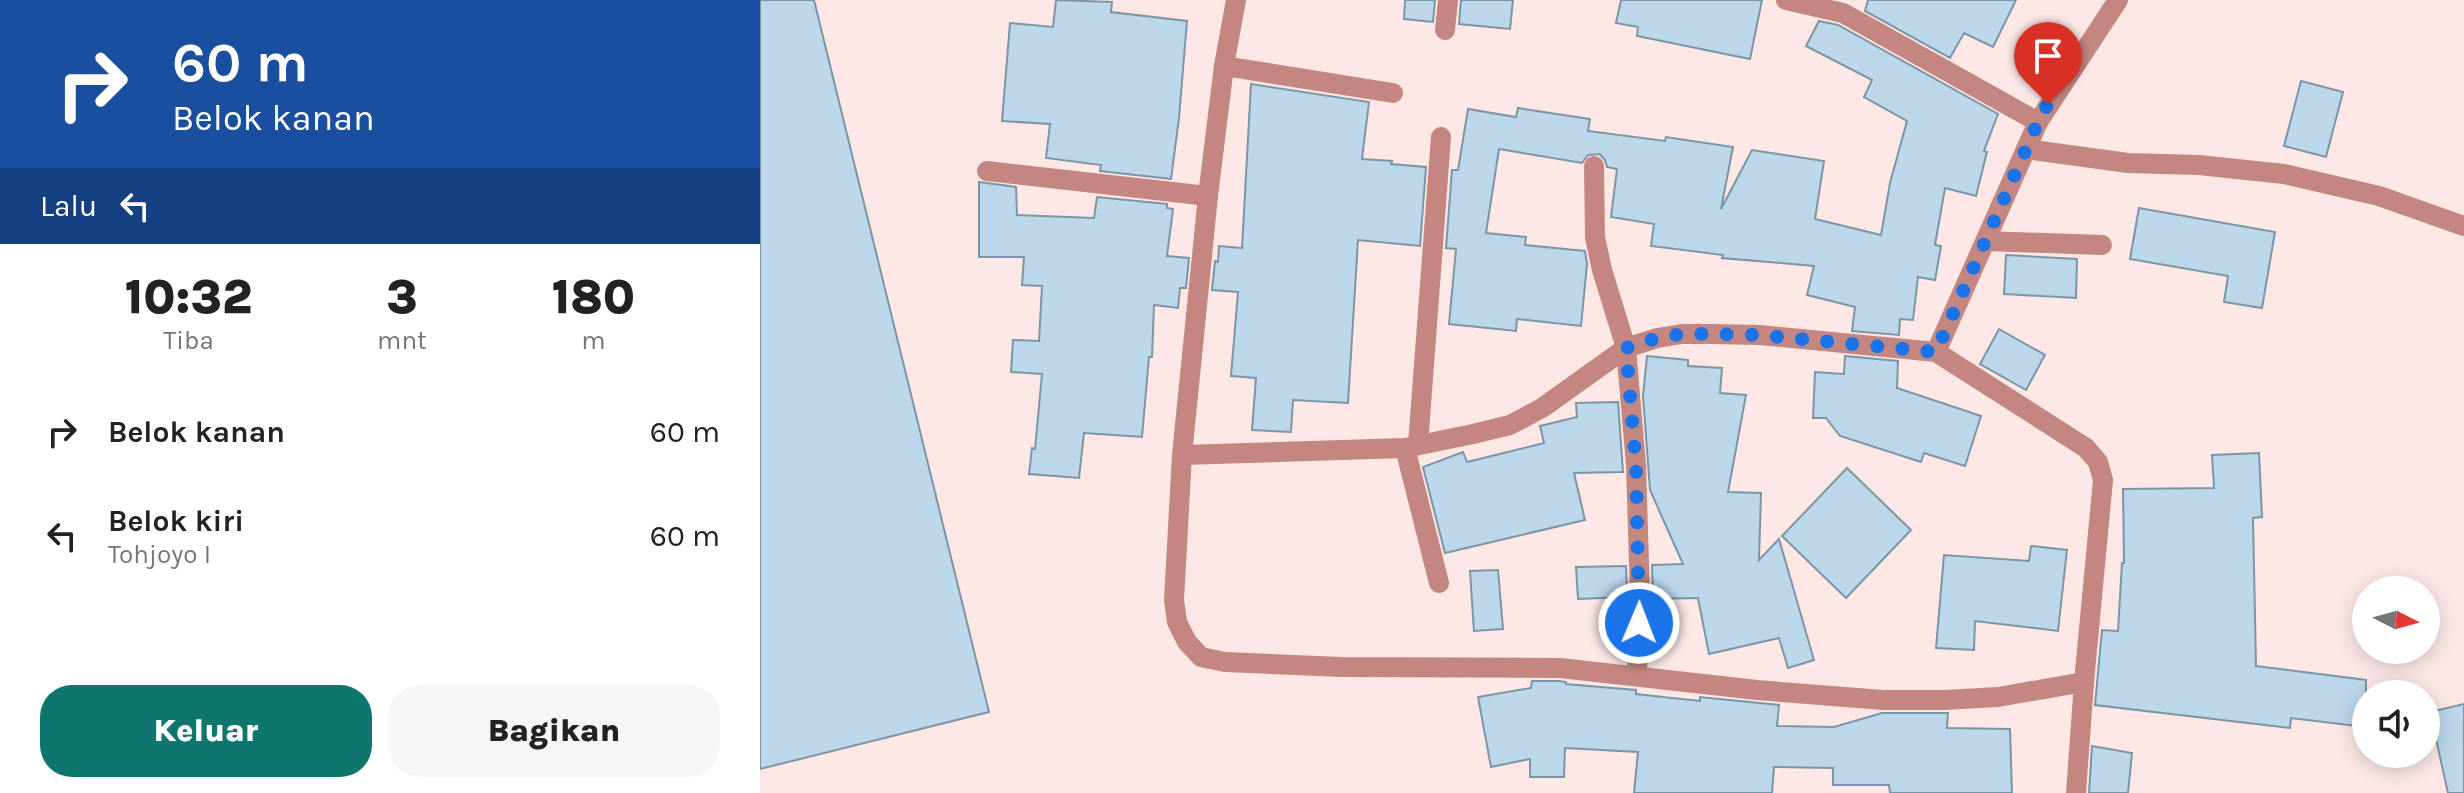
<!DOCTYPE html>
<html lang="id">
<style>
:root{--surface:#fff;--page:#f6f6f6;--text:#222;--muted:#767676;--accent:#0f766e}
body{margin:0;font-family:Karla,sans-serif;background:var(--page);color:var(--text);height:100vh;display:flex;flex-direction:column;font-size:30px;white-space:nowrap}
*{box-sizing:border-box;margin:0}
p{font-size:26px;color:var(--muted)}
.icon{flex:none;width:44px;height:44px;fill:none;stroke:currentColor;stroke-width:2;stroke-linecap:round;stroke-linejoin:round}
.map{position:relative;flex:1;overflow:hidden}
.sheet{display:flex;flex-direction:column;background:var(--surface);width:760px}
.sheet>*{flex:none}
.hud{background:#1a4fa0;color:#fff;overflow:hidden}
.needle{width:52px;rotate:96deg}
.controls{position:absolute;left:1592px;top:576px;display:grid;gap:16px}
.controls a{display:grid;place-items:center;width:88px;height:88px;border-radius:50%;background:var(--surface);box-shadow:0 4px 20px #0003;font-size:40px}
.pin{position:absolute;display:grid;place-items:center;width:68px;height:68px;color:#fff;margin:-82px -34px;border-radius:50% 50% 50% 0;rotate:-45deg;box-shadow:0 0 8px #0007}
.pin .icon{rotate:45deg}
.me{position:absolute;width:88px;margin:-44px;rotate:1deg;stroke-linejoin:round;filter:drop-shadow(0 0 6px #0008)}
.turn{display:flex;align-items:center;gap:28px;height:168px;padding:0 40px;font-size:36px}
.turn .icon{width:104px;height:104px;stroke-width:2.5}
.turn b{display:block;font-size:56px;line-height:68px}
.then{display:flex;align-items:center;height:76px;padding:0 40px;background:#0003;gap:16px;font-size:30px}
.eta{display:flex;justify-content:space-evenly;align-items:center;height:136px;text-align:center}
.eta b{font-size:48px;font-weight:800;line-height:56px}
.button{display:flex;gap:16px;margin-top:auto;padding:16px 40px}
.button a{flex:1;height:92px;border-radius:32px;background:var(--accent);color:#fff;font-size:32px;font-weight:800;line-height:92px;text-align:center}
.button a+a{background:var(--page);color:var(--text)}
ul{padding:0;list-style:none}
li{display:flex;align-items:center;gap:24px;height:104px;padding:0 40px}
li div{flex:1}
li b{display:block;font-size:30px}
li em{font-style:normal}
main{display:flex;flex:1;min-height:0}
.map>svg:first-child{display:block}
</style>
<main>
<section class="sheet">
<div class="hud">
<div class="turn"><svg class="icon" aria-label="right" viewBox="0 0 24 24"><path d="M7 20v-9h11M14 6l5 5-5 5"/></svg><div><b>60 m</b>Belok kanan</div></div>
<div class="then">Lalu<svg class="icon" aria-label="left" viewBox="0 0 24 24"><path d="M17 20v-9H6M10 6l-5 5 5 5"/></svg></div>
</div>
<div class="eta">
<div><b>10:32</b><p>Tiba</p></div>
<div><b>3</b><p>mnt</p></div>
<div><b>180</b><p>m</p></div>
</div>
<ul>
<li><svg class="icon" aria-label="right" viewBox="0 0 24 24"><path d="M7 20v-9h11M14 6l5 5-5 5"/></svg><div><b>Belok kanan</b></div><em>60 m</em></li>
<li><svg class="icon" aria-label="left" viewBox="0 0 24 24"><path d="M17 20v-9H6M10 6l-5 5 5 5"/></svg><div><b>Belok kiri</b><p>Tohjoyo I</p></div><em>60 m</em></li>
</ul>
<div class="button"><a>Keluar</a><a>Bagikan</a></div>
</section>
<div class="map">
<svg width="1704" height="793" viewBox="0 0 1704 793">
<rect width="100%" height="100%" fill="#fde8e6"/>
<g fill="#bcd7ea" stroke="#7b95a6" stroke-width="2">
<path d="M0 0H54L229 712 0 769Z"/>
<path d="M296 0 352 2 351 12 427 21 419 118 411 179 340 171 341 165 286 158 290 124 242 121 250 23 293 27Z"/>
<path d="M645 0H675L673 22 644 19Z"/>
<path d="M701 0H753L750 29 699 24Z"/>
<path d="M861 0H1002L990 59 877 36 878 27 856 23Z"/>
<path d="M1108 0H1256L1233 47 1204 33 1190 58 1105 11Z"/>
<path d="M1059 21 1078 25 1238 114 1224 151 1227 152 1216 196 1185 188 1175 245 1181 246 1175 280 1158 277 1153 320 1140 319 1139 335 1092 331 1095 307 1047 295 1054 266 962 258 963 255 891 246 894 224 851 217 857 169 847 167 845 160 840 154 828 155 822 163 739 149 726 233 766 237 765 245 825 251 827 264 821 326 757 319 756 331 689 324 696 249 686 248 692 170H698L708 109 756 117 758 108 830 119 828 131 905 141 906 137 973 147 961 209 992 150 1064 161 1055 219 1121 235 1130 183 1147 121 1104 97 1112 80 1046 46Z"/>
<path d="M1541 81 1583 92 1566 157 1524 146Z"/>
<path d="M491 84 609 102 602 159 632 161 631 164 666 167 660 246 598 240 588 403 533 400 531 432 492 430 496 378 471 376 478 292 452 290 455 261 458 262 459 246 482 248Z"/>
<path d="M219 182 256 187 257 215 334 218 337 197 407 204V208L413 209 407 256 429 258 426 288H420L418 308 394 305 392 357H389L382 437 324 433 319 478 269 474 272 448 275 449 282 374 251 372 253 340 279 341 282 286 262 285 264 257H219Z"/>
<path d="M1379 208 1515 232 1502 308 1464 302 1468 276 1370 259Z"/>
<path d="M1246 255 1317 259 1316 298 1244 294Z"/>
<path d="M1239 329 1285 355 1266 390 1220 364Z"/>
<path d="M887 356 928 360V366L962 368 960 393 986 395 968 492 1001 493 999 560 1019 539 1054 660 1028 668 1019 638 949 654 938 598 894 599 893 596 892 565 923 564 890 490 883 396Z"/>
<path d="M1085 356 1138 361 1137 388 1221 416 1205 466 1164 453 1161 462 1080 436 1066 418H1053L1055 372 1084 374Z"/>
<path d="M858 402 863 472 814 473 825 520 685 553 663 467 703 452 707 462 784 443 780 426 817 417 816 403Z"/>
<path d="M1499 453 1502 517 1493 518 1496 666 1606 680V727L1531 718 1530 728 1335 705 1342 630 1358 631 1362 563H1364L1363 489 1454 488 1452 455Z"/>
<path d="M1087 468 1151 530 1086 598 1022 536Z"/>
<path d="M1271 546 1307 550 1298 631 1215 621 1214 650 1176 648 1184 555 1269 561Z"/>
<path d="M866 566 867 597 818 599 816 567Z"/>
<path d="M738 570 743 629 714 631 710 571Z"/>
<path d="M772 681H799L806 682V684L876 690V694L940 701V697L1019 705 1017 726 1074 727 1122 713H1188L1187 728 1250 729 1252 793H1130L1129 785H1073V768L1014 767 1012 793H874L878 752 805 748 804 777H770V759L731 767 718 697 771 688Z"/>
<path d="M1704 704V793H1688L1670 712Z"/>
<path d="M1332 746 1372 753 1368 793H1329Z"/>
</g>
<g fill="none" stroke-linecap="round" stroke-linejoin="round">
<g stroke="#c48681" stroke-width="20">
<path d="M1026 0 1083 13 1278 122"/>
<path d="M685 30 688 0"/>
<path d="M464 66 633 93"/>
<path d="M1266 149 1368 163 1439 165 1524 174 1619 196 1704 226"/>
<path d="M834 166 835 237 842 270 866 348 876 465 880 596 877 676"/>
<path d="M227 171 448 196"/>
<path d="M1226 241 1342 245"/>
<path d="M1176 352 1278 122 1358 0"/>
<path d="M658 445 681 137"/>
<path d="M645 448 679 583"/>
<path d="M422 455 645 448 713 434 750 425 782 408 866 348 897 338 922 334H951L999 335 1176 352 1326 448 1338 462 1343 480 1324 682 1238 697 1184 700H1123L997 690 800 668 581 667 465 662 441 657 427 642 417 622 414 600 422 455 448 196 464 66 476 0"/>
<path d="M1316 793 1324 682"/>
</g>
</g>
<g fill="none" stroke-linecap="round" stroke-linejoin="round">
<path stroke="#1a73e8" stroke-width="14" stroke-dasharray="0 25.2" d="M879 623 876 465 866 348 897 338 922 334H951L999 335 1176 352 1278 122 1288 104"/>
</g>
</svg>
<div class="controls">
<a><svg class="needle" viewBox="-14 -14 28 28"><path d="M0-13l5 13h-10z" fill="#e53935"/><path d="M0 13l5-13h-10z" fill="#767676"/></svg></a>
<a><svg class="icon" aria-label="sound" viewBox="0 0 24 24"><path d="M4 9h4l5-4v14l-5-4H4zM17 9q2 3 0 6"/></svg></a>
</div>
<div class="pin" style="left:1288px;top:104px;background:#d93025"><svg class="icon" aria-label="arrive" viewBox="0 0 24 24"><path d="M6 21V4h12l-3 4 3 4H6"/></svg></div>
<svg class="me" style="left:879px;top:623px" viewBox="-20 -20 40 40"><circle r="17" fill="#1a73e8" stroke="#fff" stroke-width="3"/><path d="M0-11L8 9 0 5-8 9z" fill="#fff"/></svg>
</div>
</main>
